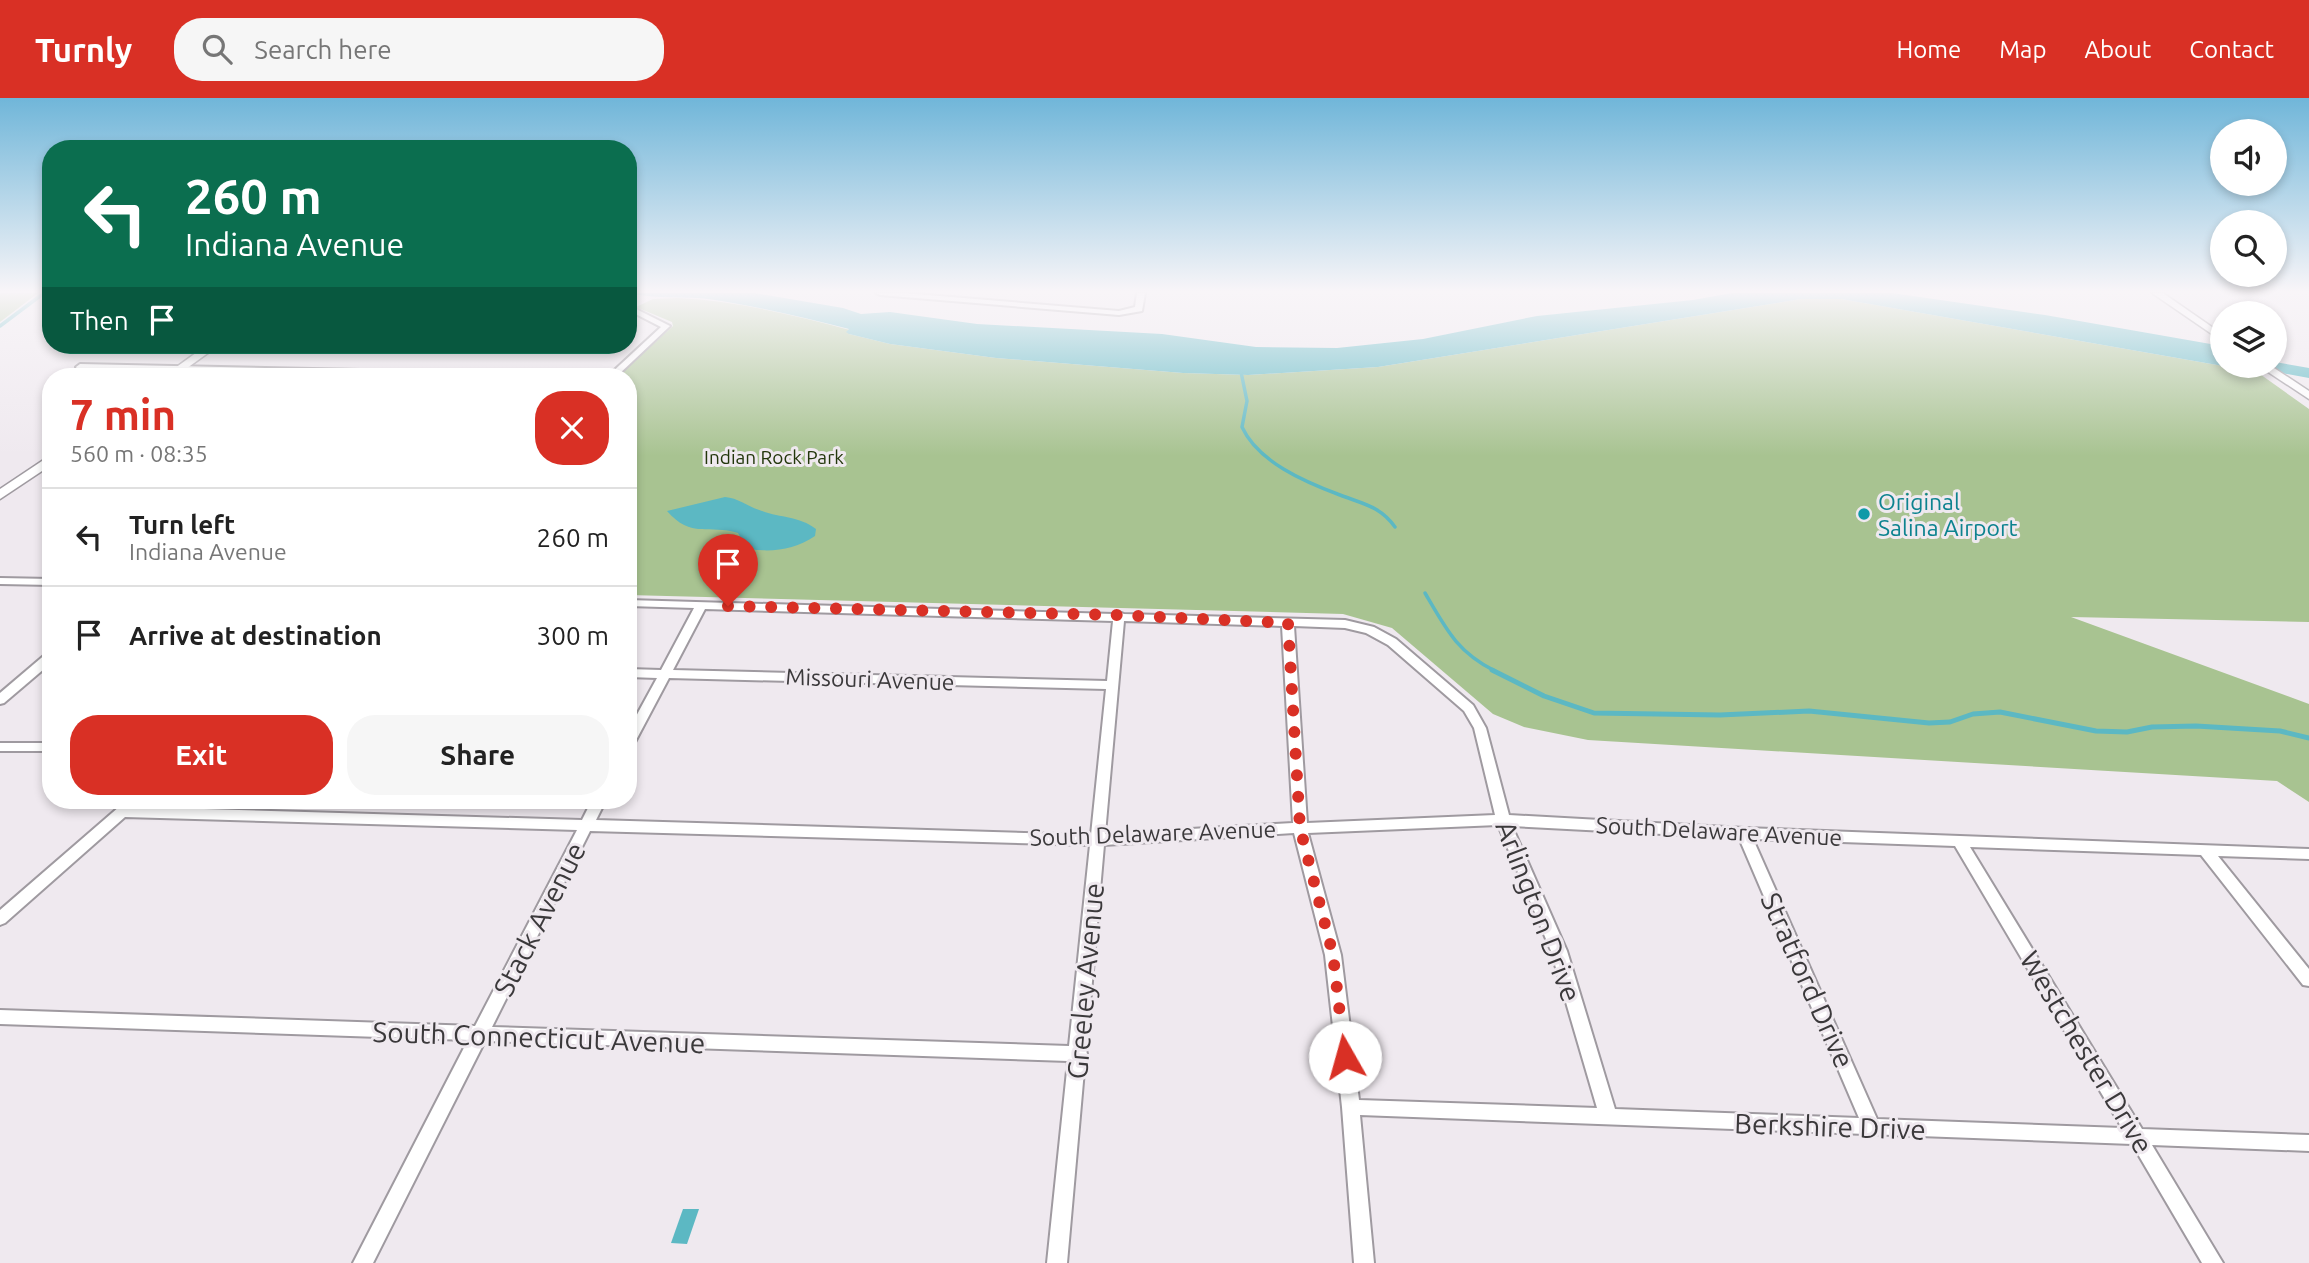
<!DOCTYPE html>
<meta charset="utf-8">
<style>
:root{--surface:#fff;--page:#f6f6f6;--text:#222;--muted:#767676;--line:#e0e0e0;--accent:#d93025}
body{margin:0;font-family:Ubuntu,sans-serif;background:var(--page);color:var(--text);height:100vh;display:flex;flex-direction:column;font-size:26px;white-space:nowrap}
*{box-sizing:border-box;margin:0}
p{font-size:23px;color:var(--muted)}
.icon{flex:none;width:38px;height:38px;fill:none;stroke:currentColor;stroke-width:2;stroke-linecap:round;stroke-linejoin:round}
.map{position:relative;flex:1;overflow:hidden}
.details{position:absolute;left:42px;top:270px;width:595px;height:441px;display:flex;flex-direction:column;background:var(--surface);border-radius:28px;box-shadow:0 4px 10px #0003}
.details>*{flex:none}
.guide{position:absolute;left:42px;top:42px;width:595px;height:214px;border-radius:28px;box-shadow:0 4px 10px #0003;background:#0b6e4f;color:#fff;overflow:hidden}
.buttons{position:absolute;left:2210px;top:21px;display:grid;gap:14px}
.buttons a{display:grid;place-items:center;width:77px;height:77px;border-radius:50%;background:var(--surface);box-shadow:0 4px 10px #0003;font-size:35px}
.pin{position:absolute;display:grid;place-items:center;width:60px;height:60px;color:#fff;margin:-72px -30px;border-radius:50% 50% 50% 0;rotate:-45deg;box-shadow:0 0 7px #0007}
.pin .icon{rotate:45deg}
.me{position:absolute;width:77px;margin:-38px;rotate:353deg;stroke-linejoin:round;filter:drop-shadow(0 0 5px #0008)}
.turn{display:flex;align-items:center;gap:24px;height:147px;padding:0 28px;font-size:32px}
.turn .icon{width:91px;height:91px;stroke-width:2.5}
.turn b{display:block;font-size:49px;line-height:60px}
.then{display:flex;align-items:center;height:66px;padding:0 28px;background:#0003;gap:14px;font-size:26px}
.round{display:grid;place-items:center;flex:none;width:74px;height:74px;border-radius:28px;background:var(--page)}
.head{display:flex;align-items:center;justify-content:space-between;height:119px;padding:0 28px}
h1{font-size:42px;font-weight:700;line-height:52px;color:var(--accent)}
.cta{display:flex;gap:14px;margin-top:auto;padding:14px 28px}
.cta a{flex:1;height:80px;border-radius:28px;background:var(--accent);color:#fff;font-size:28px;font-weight:700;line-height:80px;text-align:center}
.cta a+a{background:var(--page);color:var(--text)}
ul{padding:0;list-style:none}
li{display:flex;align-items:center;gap:21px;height:98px;padding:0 28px;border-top:2px solid var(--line)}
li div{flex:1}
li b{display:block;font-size:26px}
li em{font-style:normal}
header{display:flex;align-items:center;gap:42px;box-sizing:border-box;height:98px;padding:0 35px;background:var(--accent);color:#fff}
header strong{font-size:33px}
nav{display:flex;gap:38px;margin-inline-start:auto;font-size:24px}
.search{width:490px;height:63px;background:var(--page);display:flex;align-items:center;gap:18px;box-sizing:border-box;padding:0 24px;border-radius:28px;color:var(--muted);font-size:26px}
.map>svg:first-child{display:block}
</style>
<header>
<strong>Turnly</strong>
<div class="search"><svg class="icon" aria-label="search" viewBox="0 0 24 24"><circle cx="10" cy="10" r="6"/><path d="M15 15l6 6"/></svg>Search here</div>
<nav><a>Home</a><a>Map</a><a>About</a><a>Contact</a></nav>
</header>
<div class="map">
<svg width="2309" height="1165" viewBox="0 0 2309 1165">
<rect width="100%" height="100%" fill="#efe9ef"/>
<g fill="#a8c391">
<path d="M0 195H38L0 224Z"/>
<path d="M678 200C737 203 794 217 850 232L849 236 890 246 996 260 1183 275 1248 277 1378 269 1801 201H1841L2257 274 2309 311V524L2071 519 2309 606V704L2277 683 1588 642 1524 629 1493 616 1392 530 1343 516 628 497V278H618L673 228 672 224 636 209 653 201Z"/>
</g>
<g fill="#5cb8c3">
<path d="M628 195H755L843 210 861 216 890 214 977 226 1162 236 1256 249 1337 250 1423 241 1537 218 1693 202 1732 195H1892L2045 217 2222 248V268H2249L2257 274 1841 201H1801L1378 269 1248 277 1183 275 996 260 890 246 849 236 846 234 849 231C805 220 761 209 715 202 686 197 658 202 628 195Z"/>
<path d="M725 399C739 400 748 409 762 413 781 420 799 418 816 431L815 438C792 454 765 455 738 449L742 442 738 435C709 426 691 441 667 413Z"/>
<path d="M683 1111H699L687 1146 671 1145Z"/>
</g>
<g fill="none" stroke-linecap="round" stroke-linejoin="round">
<g stroke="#5cb8c3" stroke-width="3.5">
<path d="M0 228 44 195"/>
<path d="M1241 274 1247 303 1242 329C1258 364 1305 384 1340 397 1363 406 1380 408 1395 429"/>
<path d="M1425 495C1446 531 1457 554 1495 573"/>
</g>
<path stroke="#5cb8c3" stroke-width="5" d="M1492 572 1544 598 1594 615 1720 617 1809 613 1929 625 1950 624 1973 616 2000 614 2096 633 2127 634 2152 629 2196 628 2280 633 2309 640"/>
<path fill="#5cb8c3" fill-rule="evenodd" d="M2275 264 2309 270V280L2265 272 2262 268H2275Z"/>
<defs>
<g id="minor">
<path d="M876 195H903L1119 213 1135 209 1137 195H1145L1142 213 1119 217 880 197Z"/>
<path d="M628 207 670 228 617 278H608L661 229 628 212Z"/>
<path d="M80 266 501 275 505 278H391L77 271 76 269Z"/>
<path d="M0 480 51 481V487L0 486Z"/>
<path d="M628 502 1114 516 1119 514 1124 516 1345 522 1374 529 1396 541 1473 607 1486 630 1509 717 1744 730 2309 751V761L2218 758 2309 871V888L2303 887 2201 757 1970 749 2142 1031 2309 1037V1053L2152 1047 2223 1165H2202L2132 1046 1360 1017 1374 1165H1354L1342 1009 1325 857 1294 735 1104 747 1086 952 1087 956 1085 961 1067 1165H1047L1068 963 485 943 373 1165H353L468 942 0 926V912L475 928 577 732 125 719 5 825 0 827V812L127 702H142L135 709 582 722 592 702H606L596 722 1091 737 1106 591 669 580 634 646 628 650V633L657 580 628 579V571L661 572 694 510 628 508ZM705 511 1113 523 1107 583 673 572ZM1124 523 1282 528 1293 725 1105 736ZM1294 528 1345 530 1366 535 1388 547 1464 613 1474 630 1495 717 1307 725ZM1498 727 1551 853 1597 1010 1359 1002 1341 857 1308 735ZM1512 728 1739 740 1859 1020 1615 1011 1567 853ZM590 733 1090 747 1069 948 492 929ZM1753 741 1955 748 2122 1030 1877 1021Z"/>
<path d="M51 554V565L4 605 0 606V595L47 555Z"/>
<rect x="0" y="645" width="51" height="8"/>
</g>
<g id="tertiary">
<path d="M2152 195H2163L2222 236V243Z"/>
<path d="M207 247H219L176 278H164Z"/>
<path d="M2259 268H2271L2309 293V301Z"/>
<path d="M51 357V367L0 401V391Z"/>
</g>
</defs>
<use href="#minor" stroke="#9f9aa0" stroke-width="4"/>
<use href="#tertiary" stroke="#9f9aa0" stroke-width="3"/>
<use href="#minor" fill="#fff" fill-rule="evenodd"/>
<use href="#tertiary" fill="#fff" fill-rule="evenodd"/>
</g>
<linearGradient id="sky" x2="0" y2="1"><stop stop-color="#70b6d9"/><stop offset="0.54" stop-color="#f8f5f8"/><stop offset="1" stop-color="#f8f5f8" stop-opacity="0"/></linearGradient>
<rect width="2309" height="358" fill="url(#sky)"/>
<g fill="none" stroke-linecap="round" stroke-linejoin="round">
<path stroke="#d93025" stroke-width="12" stroke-dasharray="0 21.6" d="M728 508 1119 517 1288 525 1300 730 1333 857 1345 959"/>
</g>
<circle fill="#0f9aa8" stroke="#efe9ef" stroke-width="2.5" cx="1864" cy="416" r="7"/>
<g text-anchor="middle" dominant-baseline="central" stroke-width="6" stroke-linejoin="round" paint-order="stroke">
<g font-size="19" fill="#23370c" stroke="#efe9ef">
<text x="774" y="359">Indian Rock Park</text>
</g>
<g font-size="23" fill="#0d838f" stroke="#efe9ef" text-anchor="start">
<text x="1878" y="403">Original<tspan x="1878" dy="26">Salina Airport</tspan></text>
</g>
<g font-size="23" fill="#3b393b" stroke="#efe9ef">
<text transform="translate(870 581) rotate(2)">Missouri Avenue</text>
<text transform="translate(1719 733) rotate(3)">South Delaware Avenue</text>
<text transform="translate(1153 735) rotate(-2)">South Delaware Avenue</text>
</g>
<g font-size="28" fill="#3b393b" stroke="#efe9ef">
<text transform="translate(1539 813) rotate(69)">Arlington Drive</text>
<text transform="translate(539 821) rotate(-63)">Stack Avenue</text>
<text transform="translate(1808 882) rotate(66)">Stratford Drive</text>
<text transform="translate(1085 883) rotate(-85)">Greeley Avenue</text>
<text transform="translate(539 939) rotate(2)">South Connecticut Avenue</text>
<text transform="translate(2087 954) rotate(59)">Westchester Drive</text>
<text transform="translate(1830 1028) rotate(2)">Berkshire Drive</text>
</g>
</g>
</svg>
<div class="buttons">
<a><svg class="icon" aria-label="sound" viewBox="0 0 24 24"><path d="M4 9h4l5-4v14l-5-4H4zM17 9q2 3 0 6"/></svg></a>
<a><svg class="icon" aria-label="search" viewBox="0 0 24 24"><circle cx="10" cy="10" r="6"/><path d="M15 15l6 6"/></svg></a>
<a><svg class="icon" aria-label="layers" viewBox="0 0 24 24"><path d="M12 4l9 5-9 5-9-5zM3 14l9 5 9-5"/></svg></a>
</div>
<div class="pin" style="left:728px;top:508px;background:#d93025"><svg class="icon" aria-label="arrive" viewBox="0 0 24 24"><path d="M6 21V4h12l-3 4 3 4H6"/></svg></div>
<svg class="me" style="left:1345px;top:959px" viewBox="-20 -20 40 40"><circle r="19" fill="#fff"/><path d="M0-13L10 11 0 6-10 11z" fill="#d93025"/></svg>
<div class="guide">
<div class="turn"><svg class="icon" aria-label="left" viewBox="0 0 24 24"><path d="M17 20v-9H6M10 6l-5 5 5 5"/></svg><div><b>260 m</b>Indiana Avenue</div></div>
<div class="then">Then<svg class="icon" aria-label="arrive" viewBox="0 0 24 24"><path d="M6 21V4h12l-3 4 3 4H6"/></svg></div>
</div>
<section class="details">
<div class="head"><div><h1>7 min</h1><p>560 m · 08:35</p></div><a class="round" style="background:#d93025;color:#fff"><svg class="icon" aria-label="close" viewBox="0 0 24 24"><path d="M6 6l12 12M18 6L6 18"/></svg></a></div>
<ul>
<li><svg class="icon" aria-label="left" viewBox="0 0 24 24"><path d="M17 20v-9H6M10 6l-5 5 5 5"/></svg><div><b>Turn left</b><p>Indiana Avenue</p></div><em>260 m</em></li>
<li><svg class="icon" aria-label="arrive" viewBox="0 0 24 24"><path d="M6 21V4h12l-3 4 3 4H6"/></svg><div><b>Arrive at destination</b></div><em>300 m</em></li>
</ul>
<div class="cta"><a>Exit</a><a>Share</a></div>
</section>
</div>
